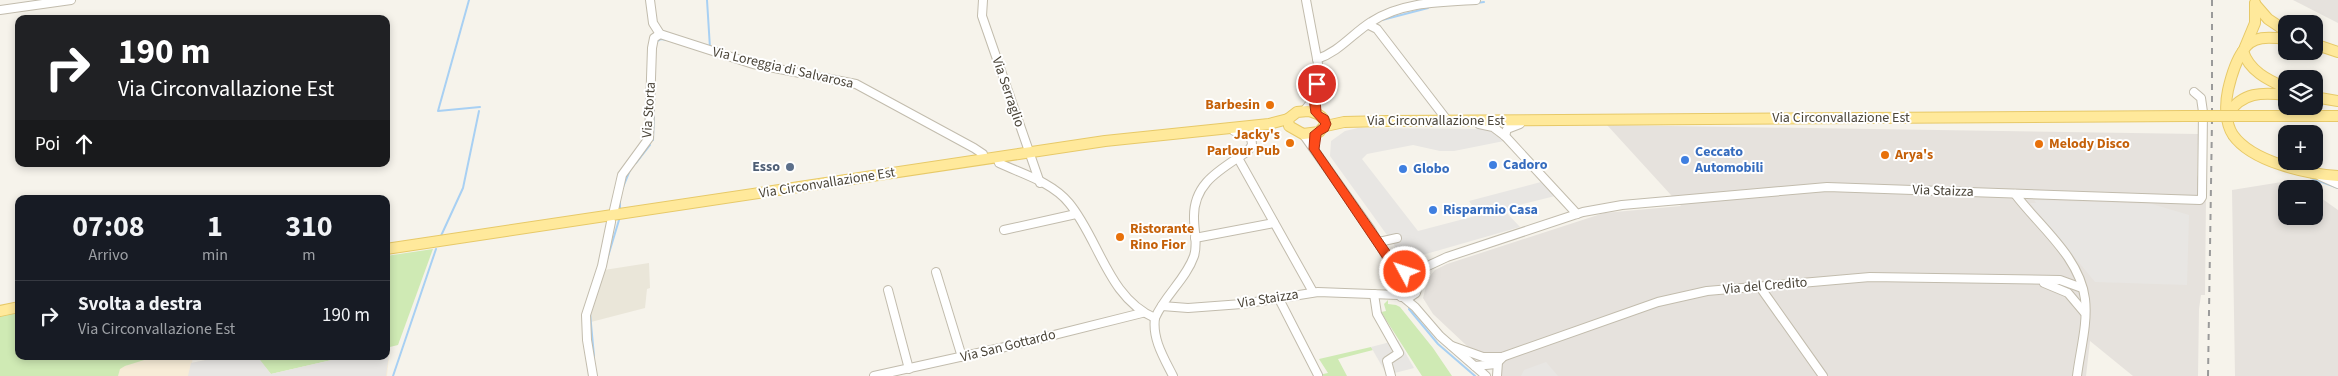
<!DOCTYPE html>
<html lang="it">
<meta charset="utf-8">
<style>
:root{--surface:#171b24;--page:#242831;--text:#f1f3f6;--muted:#9ea1a6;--line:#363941}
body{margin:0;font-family:"Source Sans 3",sans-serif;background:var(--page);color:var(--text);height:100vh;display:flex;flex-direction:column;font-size:19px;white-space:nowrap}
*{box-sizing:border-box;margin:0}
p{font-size:16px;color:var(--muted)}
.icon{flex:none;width:28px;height:28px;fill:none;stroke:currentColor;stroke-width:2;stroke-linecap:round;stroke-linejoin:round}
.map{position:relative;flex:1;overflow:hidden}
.details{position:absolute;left:15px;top:195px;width:375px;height:165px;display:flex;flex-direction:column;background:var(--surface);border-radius:10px;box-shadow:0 2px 8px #0003}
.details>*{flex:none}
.guide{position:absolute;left:15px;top:15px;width:375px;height:152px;border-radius:10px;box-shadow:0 2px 8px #0003;background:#202124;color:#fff;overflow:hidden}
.fabs{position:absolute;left:2278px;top:15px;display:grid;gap:10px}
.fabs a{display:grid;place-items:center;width:45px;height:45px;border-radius:10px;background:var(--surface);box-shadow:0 2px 8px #0003;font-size:25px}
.pin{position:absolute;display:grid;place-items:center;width:42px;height:42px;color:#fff;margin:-21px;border:2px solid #fff;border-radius:50%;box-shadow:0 1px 5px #0007}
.me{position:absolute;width:55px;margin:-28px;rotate:310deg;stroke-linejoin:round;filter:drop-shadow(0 0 4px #0008)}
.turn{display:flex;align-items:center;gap:18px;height:105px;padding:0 20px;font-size:22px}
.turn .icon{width:65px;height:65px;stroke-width:2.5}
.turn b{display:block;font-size:35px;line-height:42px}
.then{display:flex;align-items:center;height:48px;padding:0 20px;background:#0003;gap:10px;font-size:19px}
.eta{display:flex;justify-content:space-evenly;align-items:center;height:85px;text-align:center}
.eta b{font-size:30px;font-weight:700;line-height:35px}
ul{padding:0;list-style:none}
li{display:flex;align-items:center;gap:15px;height:70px;padding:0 20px;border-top:1px solid var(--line)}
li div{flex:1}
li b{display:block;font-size:19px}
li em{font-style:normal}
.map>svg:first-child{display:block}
</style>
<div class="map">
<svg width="2338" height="376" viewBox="0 0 2338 376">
<rect width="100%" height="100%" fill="#f6f3eb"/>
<path fill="#eae6d9" d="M649 263 650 288 647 289 645 308 591 322 590 315 604 270Z"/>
<path fill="#f7ecd7" d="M390 347 387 376H105L118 373 120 368 143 359 157 356H193L192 363 225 356H256L272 374 349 356H386V348Z"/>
<g fill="#e6e2dd">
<path d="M2293 0H2338V23Z"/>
<path d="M1607 125 2198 134 2197 175 2206 196 2205 295H2201L2199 309 2198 376H2133L2090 341 2086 376H1499L1433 314 1423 298 1428 278 1435 270 1447 264 1604 213 1681 206Z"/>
<path d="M2295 180 2308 189H2286V216H2314V193L2338 210V376H2235L2232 190Z"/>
</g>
<g fill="#cfeab4">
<path d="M433 249 398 345 386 348V256Z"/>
<path d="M1388 300V304L1396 305 1400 307 1433 348 1452 376H1422L1381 312 1386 311 1384 304Z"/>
<path d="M19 312V356H157L125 366 120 369 118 376H0V315Z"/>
<path d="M1371 347 1373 350 1338 359 1347 376H1313L1328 373 1319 359Z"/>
<path d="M256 356H349L271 374Z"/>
</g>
<g fill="#e8e6e3">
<path d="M1358 128 1487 129 1504 141 1454 151H1440L1413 145 1367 154 1362 159 1418 231 1479 215 1469 201 1541 182 1555 196 1503 209 1520 227 1405 260 1330 156 1331 141 1345 131Z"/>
<path d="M2034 200 2152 204 2189 215 2187 285 2095 282 2030 203H2036Z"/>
<path d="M1398 340 1414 368 1387 375 1371 347Z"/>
<path d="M390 347 386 376H188L191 363 225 356H257L271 374 349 356H386V348Z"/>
<path d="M1546 362 1558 376H1521L1524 370Z"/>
</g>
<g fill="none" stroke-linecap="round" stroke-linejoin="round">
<g stroke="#a8d0f3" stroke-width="2">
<path d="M469 0 438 111 480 107"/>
<path d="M707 0 710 48"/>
<path d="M1476 3 1484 2"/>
<path d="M1382 20 1428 8"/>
<path d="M656 42 661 39 668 40"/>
<path d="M2229 138 2234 143"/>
<path d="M653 140 654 106"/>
<path d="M636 163 650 145"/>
<path d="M2311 178 2338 188"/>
<path d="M623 187 630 170"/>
<path d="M620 198V210"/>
<path d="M440 238 463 188 479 111"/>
<path d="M606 263 619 220"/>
<path d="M1409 309 1438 344 1475 376"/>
<path d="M590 313 594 356"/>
<path d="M393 376 436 249"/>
</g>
<defs>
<g id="minor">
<path d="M650 0 653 23 660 34 753 64 856 84 974 148 983 154 984 159"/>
<path d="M983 0 982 16 1040 183"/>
<path d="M0 10 71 0"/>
<path d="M1369 25 1377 29 1447 120"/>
<path d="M1317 59C1339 52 1352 34 1371 22 1401 2 1441 2 1476 0"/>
<path d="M1304 111 1316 96 1318 64 1306 0"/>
<path d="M1479 124 1493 127 1505 136 1577 214"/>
<path d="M1303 134 1371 230 1397 275"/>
<path d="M1505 136 1507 129 1520 124"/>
<path d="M997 157 999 163C1022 174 1052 182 1069 203 1099 239 1108 298 1155 318"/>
<path d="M1238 158 1313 292"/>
<path d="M2320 176 2338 184"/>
<path d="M2015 194C2039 226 2080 257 2085 299 2088 324 2080 351 2077 376"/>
<path d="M614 210 622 175 649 138 652 48 654 38 660 34"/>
<path d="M1004 230 1076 214"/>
<path d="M1195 238 1274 223"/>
<path d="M1379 242 1397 238"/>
<path d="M936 272 962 357"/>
<path d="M1411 272 1420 279 1416 293 1410 297H1401L1393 288 1396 275 1400 272 1419 270 1447 257 1583 212 1622 205 1827 187 2200 200 2202 197 2203 112 2201 98 2194 92"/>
<path d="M2044 283 2068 293 2084 312"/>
<path d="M1760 287 1823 376"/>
<path d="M888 290 909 369"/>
<path d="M1374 294 1377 314 1399 353 1387 361 1391 376"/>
<path d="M1278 297 1318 375"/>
<path d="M1403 297 1415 307 1440 336 1486 376"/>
<path d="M1162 306 1188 308 1242 304 1318 292 1398 295"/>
<path d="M1452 346 1483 357H1502L1658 302 1707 291 1870 277 2060 280 2082 288"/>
<path d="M1475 366 1496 364 1503 357"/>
<path d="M593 376 587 340 586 315 602 266 611 222"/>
<path d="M874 376 1014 345 1142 313"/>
<path d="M1173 376C1164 358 1152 339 1155 318 1165 295 1186 279 1194 256 1198 244 1194 231 1194 218 1193 182 1222 169 1248 151L1252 145C1252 134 1244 131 1234 131"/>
<path d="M1497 376 1498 362"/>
</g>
<g id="major">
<path d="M2255 4 2268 19 2286 31"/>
<path d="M2286 39C2270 37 2251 35 2243 51 2249 71 2268 80 2286 88"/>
<path d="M2314 44 2338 52"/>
<path d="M2245 47 2255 23V3"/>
<path d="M2243 51C2235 62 2231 77 2228 90 2225 104 2225 123 2233 135 2252 162 2307 174 2338 176"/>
<path d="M2314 97 2338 101"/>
<path d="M1308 111C1316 113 1323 115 1326 124L1319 132 1303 134 1289 126 1288 119 1297 112Z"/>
<path d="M2228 114C2242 92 2262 92 2286 95"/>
<path d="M2243 116H2338"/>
<path d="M1326 126 1344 122 1387 121 2186 116"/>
<path d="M386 249 1105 141 1269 124 1288 119"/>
<path d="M0 311 19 307"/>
</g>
</defs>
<use href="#minor" stroke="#c2bcad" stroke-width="10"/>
<use href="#major" stroke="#e7c968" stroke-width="12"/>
<use href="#minor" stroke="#fff" stroke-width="8"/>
<use href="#major" stroke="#ffe99b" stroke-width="10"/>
<g stroke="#9a9a9a" stroke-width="2" stroke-dasharray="6 6" stroke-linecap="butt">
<path d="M2212 0V113"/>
<path d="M2208 376 2212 121"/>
</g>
<defs>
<path id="major-bridge" d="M2186 116H2243"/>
</defs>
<use href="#major-bridge" stroke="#e7c968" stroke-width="12" stroke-linecap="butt"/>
<use href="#major-bridge" stroke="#ffe99b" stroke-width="10"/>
</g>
<path fill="#fe4a1a" stroke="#a53011" d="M1317 80 1323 84 1320 99 1321 112 1328 116 1331 124 1328 131 1321 135 1319 149 1395 258 1414 271 1412 274H1400L1386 263 1309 149 1310 133 1321 124 1311 113 1309 99 1312 84Z"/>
<g fill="#e8710a" stroke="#fff" stroke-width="2">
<circle cx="1270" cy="105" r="5"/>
<circle cx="1290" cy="143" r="5"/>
<circle cx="2039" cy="144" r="5"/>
<circle cx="1885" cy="155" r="5"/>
<circle cx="1120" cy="237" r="5"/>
</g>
<g fill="#3f7fe0" stroke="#fff" stroke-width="2">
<circle cx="1685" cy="160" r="5"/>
<circle cx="1493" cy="165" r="5"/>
<circle cx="1403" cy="169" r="5"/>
<circle cx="1433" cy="210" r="5"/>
</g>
<circle fill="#5c6f8a" stroke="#fff" stroke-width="2" cx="790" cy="167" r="5"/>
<g text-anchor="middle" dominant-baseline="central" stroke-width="4" stroke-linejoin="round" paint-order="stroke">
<g font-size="14" fill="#4b4539" stroke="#fff">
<text transform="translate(783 68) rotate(13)">Via Loreggia di Salvarosa</text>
<text transform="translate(1008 92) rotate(71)">Via Serraglio</text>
<text transform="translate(649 110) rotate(-86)">Via Storta</text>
<text x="1841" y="118">Via Circonvallazione Est</text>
<text x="1436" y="121">Via Circonvallazione Est</text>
<text transform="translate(827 183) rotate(-9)">Via Circonvallazione Est</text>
<text transform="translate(1943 191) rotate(2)">Via Staizza</text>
<text transform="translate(1765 286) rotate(-5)">Via del Credito</text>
<text transform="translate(1268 299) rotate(-9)">Via Staizza</text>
<text transform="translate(1008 346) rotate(-14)">Via San Gottardo</text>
</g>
<g font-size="14" font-weight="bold" fill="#c56008" stroke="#fff" text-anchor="start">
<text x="1260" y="105" text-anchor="end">Barbesin</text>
<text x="1280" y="135" text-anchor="end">Jacky's<tspan x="1280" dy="16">Parlour Pub</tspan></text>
<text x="2049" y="144">Melody Disco</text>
<text x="1895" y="155">Arya's</text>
<text x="1130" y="229">Ristorante<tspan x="1130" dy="16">Rino Fior</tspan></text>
</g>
<g font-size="14" font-weight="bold" fill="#366cbe" stroke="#fff" text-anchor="start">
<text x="1695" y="152">Ceccato<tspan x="1695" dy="16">Automobili</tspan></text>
<text x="1503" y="165">Cadoro</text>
<text x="1413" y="169">Globo</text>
<text x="1443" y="210">Risparmio Casa</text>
</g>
<g font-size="14" font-weight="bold" fill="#4e5e75" stroke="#fff" text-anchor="end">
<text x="780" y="167">Esso</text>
</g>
</g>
</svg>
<div class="fabs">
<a><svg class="icon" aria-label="search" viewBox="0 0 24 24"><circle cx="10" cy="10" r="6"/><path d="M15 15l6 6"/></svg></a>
<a><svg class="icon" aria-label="layers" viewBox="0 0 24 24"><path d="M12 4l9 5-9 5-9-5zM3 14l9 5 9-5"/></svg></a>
<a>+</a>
<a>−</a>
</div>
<div class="pin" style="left:1317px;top:84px;background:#d93025"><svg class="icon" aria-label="arrive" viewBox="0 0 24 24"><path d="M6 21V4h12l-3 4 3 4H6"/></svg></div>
<svg class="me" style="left:1405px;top:272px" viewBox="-20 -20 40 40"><circle r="17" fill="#fe4a1a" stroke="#fff" stroke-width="3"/><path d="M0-11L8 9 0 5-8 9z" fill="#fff"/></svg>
<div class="guide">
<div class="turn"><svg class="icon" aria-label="right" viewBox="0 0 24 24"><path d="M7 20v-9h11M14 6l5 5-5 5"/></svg><div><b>190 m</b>Via Circonvallazione Est</div></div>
<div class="then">Poi<svg class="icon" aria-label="ahead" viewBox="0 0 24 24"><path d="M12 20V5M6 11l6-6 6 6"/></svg></div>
</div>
<section class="details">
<div class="eta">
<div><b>07:08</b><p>Arrivo</p></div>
<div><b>1</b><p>min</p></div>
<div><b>310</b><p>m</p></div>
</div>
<ul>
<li><svg class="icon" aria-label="right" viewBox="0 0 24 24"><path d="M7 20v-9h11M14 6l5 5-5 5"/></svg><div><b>Svolta a destra</b><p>Via Circonvallazione Est</p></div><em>190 m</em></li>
</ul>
</section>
</div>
